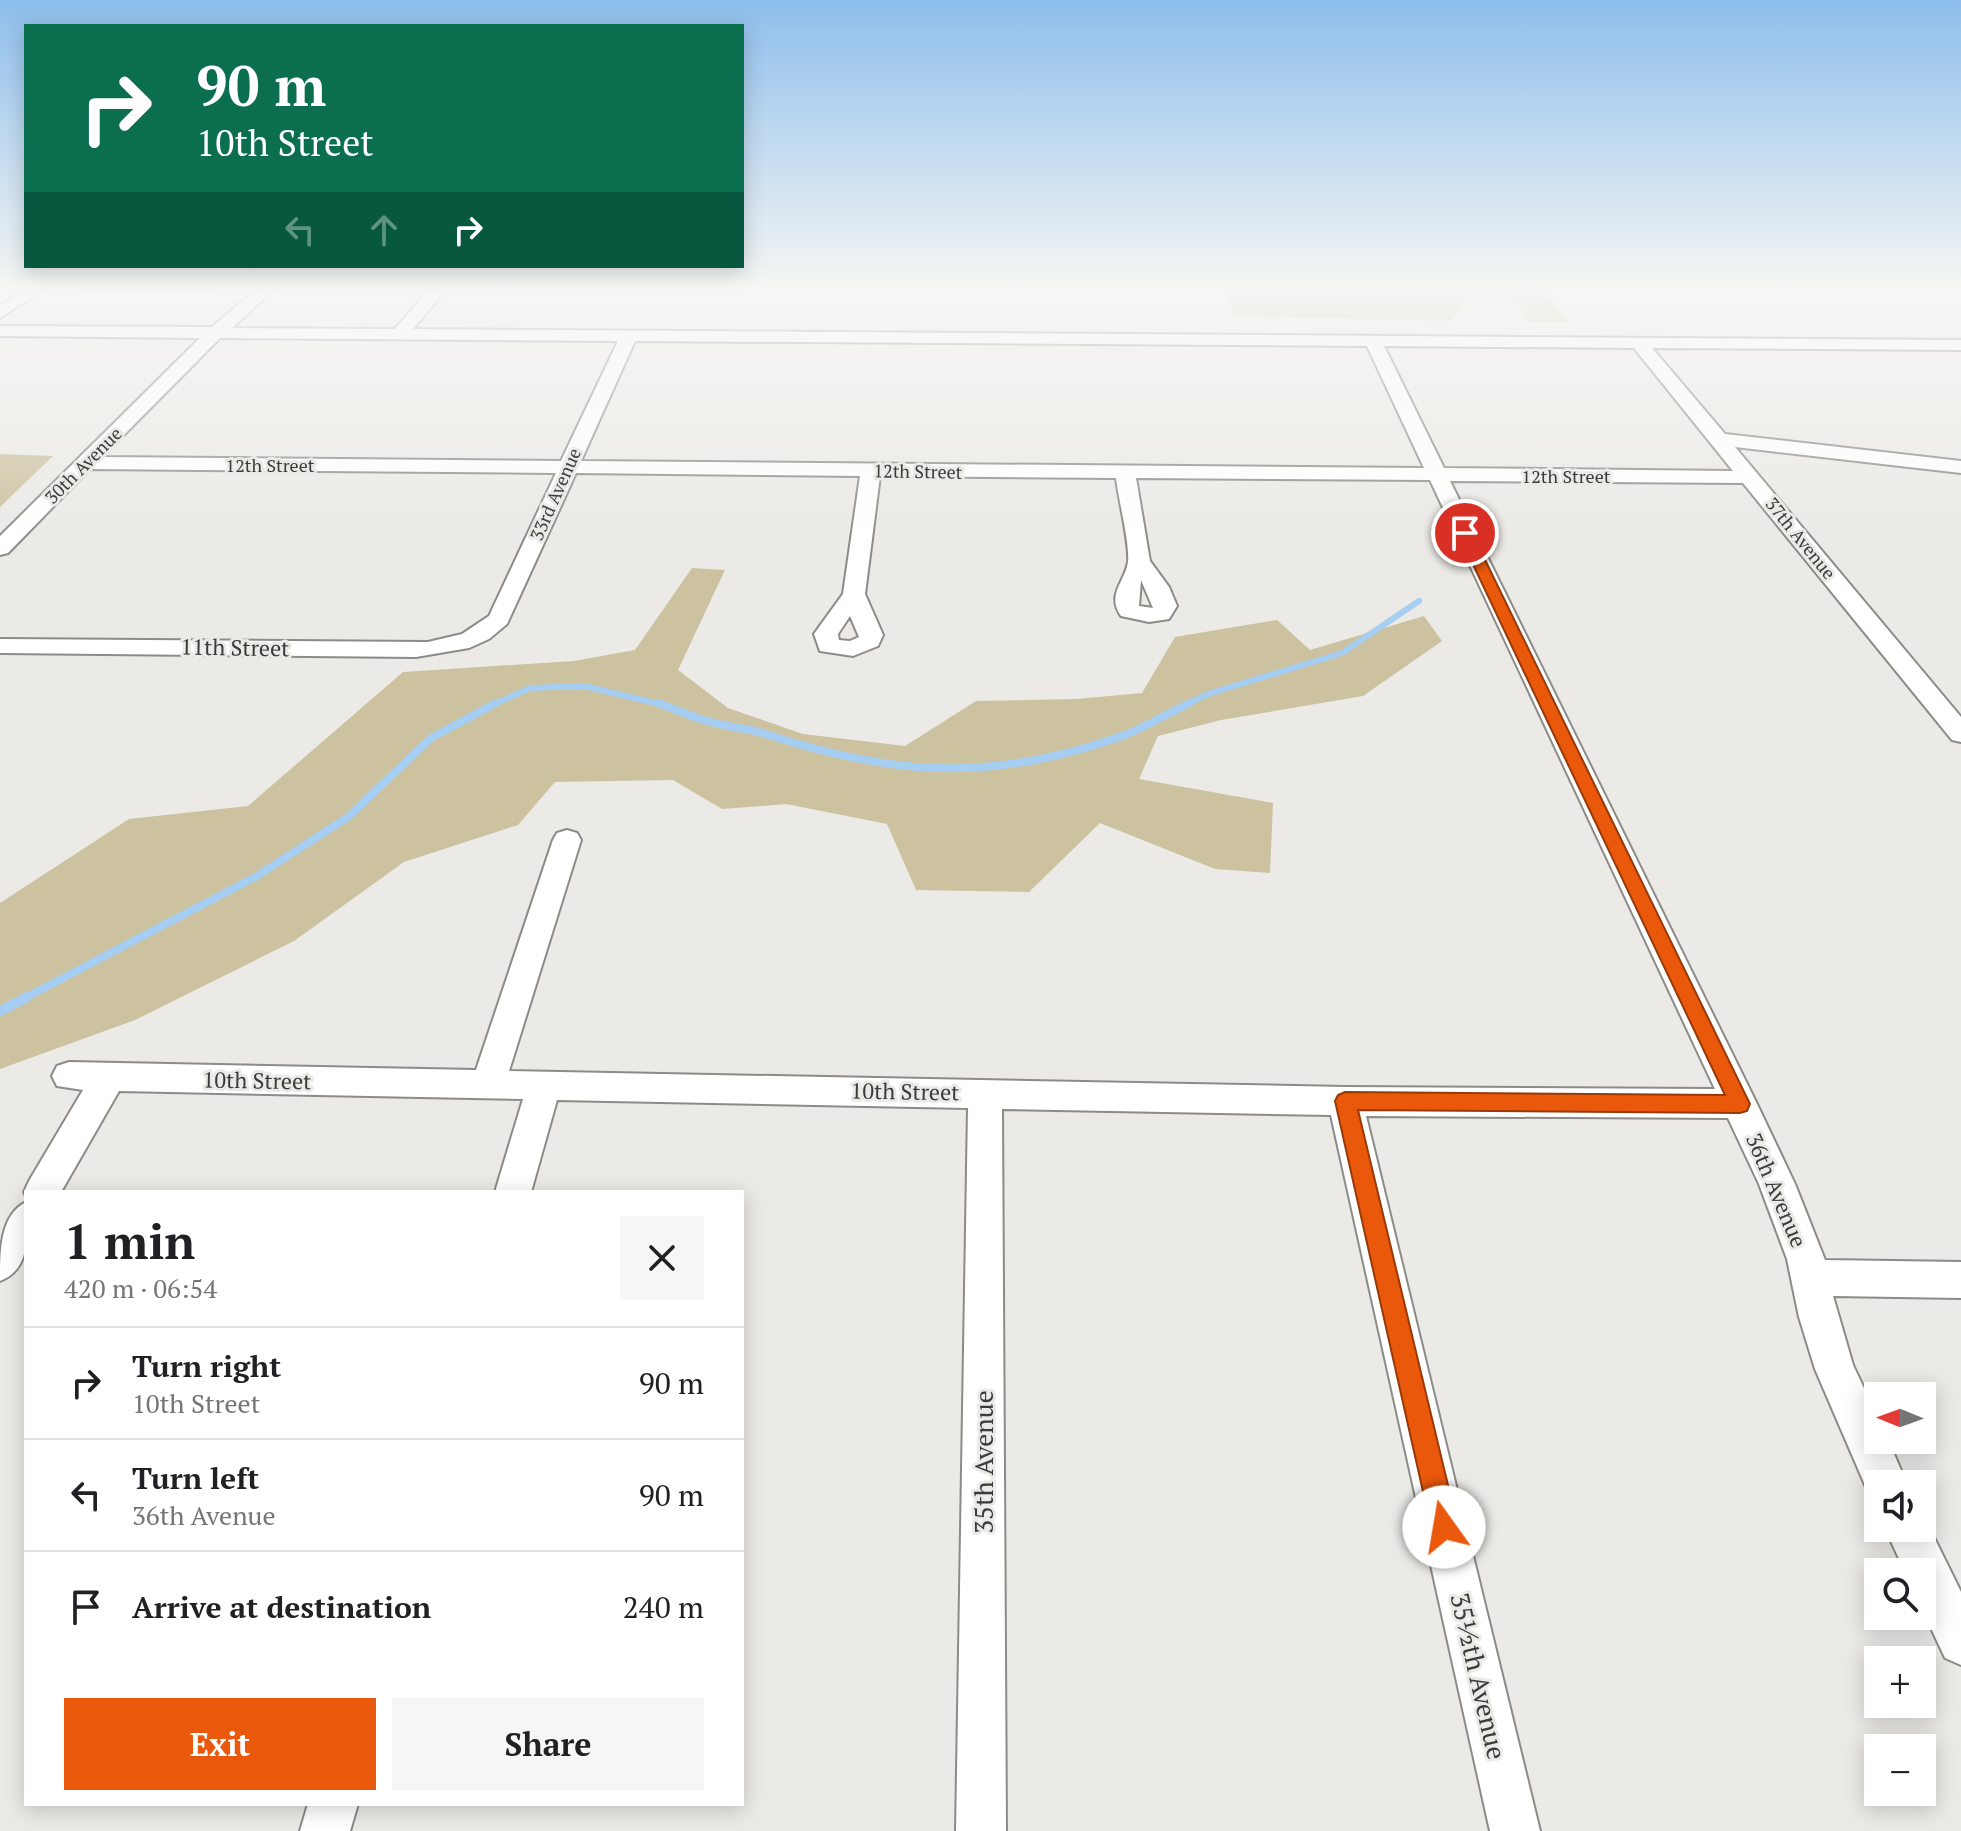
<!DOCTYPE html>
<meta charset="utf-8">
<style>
:root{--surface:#fff;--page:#f6f6f6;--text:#202124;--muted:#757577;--line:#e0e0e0;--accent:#ea580c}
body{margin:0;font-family:"PT Serif",serif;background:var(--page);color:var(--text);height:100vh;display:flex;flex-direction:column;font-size:30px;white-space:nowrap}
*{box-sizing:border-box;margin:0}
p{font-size:26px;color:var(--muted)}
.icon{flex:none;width:44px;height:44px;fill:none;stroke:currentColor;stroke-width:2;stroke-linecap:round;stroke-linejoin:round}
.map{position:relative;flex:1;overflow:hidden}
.sheet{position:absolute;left:24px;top:1190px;width:720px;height:616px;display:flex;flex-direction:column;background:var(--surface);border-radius:0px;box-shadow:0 4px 20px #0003}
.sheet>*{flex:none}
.hud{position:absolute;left:24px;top:24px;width:720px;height:244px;border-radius:0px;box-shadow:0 4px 20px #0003;background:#0b6e4f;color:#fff;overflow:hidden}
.needle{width:52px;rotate:271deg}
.buttons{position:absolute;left:1864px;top:1382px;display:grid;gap:16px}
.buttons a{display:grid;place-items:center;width:72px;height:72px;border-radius:0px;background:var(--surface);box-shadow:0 4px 20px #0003;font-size:40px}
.pin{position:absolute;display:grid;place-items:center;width:68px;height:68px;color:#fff;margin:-34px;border:4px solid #fff;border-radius:50%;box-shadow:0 2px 8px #0007}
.me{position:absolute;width:88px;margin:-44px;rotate:347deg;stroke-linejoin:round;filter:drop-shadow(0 0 6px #0008)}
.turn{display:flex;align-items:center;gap:28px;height:168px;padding:0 40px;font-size:36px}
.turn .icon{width:104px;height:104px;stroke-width:2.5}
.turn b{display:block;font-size:56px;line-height:68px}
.lanes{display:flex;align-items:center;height:76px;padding:0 40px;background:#0003;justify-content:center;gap:40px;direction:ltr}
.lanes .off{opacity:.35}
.round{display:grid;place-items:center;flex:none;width:84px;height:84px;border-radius:0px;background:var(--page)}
.overview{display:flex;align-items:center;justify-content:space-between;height:136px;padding:0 40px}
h1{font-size:48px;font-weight:700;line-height:60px}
.primary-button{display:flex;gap:16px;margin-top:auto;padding:16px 40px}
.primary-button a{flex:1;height:92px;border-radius:0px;background:var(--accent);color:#fff;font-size:32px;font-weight:700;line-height:92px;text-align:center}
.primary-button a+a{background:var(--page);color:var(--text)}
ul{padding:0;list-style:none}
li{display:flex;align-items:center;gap:24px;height:112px;padding:0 40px;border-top:2px solid var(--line)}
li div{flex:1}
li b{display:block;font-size:30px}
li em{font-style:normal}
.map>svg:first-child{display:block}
</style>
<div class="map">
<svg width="1961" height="1831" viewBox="0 0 1961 1831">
<rect width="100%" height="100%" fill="#ebeae6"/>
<g fill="#ccc29f">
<path d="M1223 284H1538L1570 322H1529L1513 300 1467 301 1451 321 1235 316Z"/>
<path d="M0 454 53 456 0 507Z"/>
<path d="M692 568 725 570 678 670 728 708 803 734 905 746 976 701 1076 699 1142 693 1175 637 1277 620 1310 650 1424 616 1442 641 1363 696 1221 720 1158 736 1139 779 1273 803 1270 873 1215 869 1100 823 1029 892 916 890 887 824 786 804 722 809 673 780 555 782 518 825 404 862 294 941 135 1020 0 1069V903L129 819 248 806 403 672 574 661 635 650Z"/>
</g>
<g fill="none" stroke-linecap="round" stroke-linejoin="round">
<g stroke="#a6cdf2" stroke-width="6">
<path d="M492 705 530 688 584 686 664 705"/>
<path d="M1185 705 1208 694 1342 653 1419 601"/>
</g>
<g stroke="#a6cdf2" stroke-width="8">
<path d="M658 703C677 710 696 719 715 723 733 728 752 729 769 735 894 776 992 782 1119 737 1143 729 1166 714 1190 703"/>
<path d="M23 999 257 876 348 817 431 738 496 703"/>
</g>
<path stroke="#a6cdf2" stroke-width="10" d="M0 1011 27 997"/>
<defs>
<g id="minor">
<path d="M33 284H51L0 318V306Z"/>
<path d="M74 284H216L217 285 209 290 82 289Z"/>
<path d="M263 284H280L232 328 395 329 434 284H451L413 329 1961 340V350L1652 348 1725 434 1961 461V473L1735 447 1961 717V742L1952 740 1743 483 1450 481 1757 1104 1795 1184 1825 1260 1961 1262V1298L1833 1296 1853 1365 1878 1418V1440H1888L1907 1484H1878V1502L1871 1499 1815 1369 1799 1317 1787 1259 1759 1184 1728 1118 1366 1116 1540 1831H1490L1331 1115 1002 1109 1006 1831H956L968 1108 557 1100 531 1192H495L523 1099 119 1091 61 1192H26V1196L24 1192 29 1181 83 1090 57 1086 52 1076 57 1066 69 1062 476 1070 553 840 557 833 567 830 577 833 581 840 509 1071 1345 1087 1715 1089 1430 480 1136 478 1150 561 1169 587 1177 606 1169 619 1149 622 1121 616C1106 594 1125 582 1128 562 1130 544 1118 497 1116 478L880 476 865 594 883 635 878 646 853 656 820 651 814 634 843 594 860 476 576 473 507 624 489 639 469 648 416 657 0 653V639L428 642 462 634 489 616 556 473 90 469 8 553 0 555V536L200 338 0 336V326L212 327ZM220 338 618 341 561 461 102 457ZM635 341 1367 346 1424 468 581 461ZM1384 346 1634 348 1733 471 1444 468ZM1141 580 1153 608 1139 606ZM850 616 859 637 850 641 839 640 838 634Z"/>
<path d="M26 1202C26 1232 33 1268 0 1281 0 1251 0 1215 26 1202Z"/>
<path d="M1922 1513 1961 1592V1665L1945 1658 1922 1609V1572H1905L1885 1528H1922Z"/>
<path d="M308 1804H358L350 1831H300Z"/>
</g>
</defs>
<use href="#minor" stroke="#8c8b88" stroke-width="4"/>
<use href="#minor" fill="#fff" fill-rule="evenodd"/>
</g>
<linearGradient id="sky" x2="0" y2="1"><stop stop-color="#8dbeec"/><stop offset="0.53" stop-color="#f6f6f4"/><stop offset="1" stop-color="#f6f6f4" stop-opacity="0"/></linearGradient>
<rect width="1961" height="540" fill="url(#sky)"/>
<path fill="#ea580c" stroke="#983908" stroke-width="2" d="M1465 529 1472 533 1750 1104 1747 1111 1740 1113 1358 1110 1458 1527 1454 1536 1444 1540 1435 1536 1431 1527 1335 1101 1338 1095 1345 1092 1725 1095 1458 533Z"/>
<g text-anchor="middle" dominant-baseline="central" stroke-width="6" stroke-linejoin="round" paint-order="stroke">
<g font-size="18" fill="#3b3b39" stroke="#ebeae6">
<text transform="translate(83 465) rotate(-45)">30th Avenue</text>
<text x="270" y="465">12th Street</text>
<text transform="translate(918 471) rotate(1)">12th Street</text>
<text x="1566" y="476">12th Street</text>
<text transform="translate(555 494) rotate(-66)">33rd Avenue</text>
<text transform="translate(1801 538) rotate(51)">37th Avenue</text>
</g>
<g font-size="22" fill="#3b3b39" stroke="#ebeae6">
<text transform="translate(235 647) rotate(1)">11th Street</text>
<text transform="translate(257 1080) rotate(1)">10th Street</text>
<text transform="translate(905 1091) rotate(1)">10th Street</text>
<text transform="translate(1777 1190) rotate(67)">36th Avenue</text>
</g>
<g font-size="26" fill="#3b3b39" stroke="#ebeae6">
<text transform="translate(983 1462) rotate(-90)">35th Avenue</text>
<text transform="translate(1479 1676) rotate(77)">35½th Avenue</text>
</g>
</g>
</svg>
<div class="buttons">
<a><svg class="needle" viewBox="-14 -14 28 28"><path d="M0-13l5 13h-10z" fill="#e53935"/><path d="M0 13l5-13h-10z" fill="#757577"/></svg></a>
<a><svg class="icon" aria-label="sound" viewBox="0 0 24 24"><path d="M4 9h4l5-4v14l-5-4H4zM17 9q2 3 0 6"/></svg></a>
<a><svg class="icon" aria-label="search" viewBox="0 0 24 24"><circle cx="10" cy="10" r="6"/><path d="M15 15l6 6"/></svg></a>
<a>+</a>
<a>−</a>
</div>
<div class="pin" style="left:1465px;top:533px;background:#d93025"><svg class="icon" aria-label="arrive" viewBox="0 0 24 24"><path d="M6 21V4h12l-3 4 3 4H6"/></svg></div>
<svg class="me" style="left:1444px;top:1527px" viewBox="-20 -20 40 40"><circle r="19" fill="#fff"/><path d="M0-13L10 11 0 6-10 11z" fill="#ea580c"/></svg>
<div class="hud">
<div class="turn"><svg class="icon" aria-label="right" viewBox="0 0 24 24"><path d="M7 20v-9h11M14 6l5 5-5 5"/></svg><div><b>90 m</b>10th Street</div></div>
<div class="lanes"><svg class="icon off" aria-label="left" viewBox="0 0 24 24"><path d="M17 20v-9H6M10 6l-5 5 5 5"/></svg><svg class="icon off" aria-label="ahead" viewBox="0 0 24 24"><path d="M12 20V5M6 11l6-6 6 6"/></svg><svg class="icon" aria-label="right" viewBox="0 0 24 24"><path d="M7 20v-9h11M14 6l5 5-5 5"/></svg></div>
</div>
<section class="sheet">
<div class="overview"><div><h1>1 min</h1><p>420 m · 06:54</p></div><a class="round"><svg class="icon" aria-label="close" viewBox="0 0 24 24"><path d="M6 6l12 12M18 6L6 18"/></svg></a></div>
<ul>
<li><svg class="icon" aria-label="right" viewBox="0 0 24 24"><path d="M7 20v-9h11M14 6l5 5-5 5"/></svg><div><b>Turn right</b><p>10th Street</p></div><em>90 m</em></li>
<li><svg class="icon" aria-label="left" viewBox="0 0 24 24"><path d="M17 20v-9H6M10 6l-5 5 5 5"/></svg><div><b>Turn left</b><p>36th Avenue</p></div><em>90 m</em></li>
<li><svg class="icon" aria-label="arrive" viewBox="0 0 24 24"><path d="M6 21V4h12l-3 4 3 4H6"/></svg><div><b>Arrive at destination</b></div><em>240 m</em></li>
</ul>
<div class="primary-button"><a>Exit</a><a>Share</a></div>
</section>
</div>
